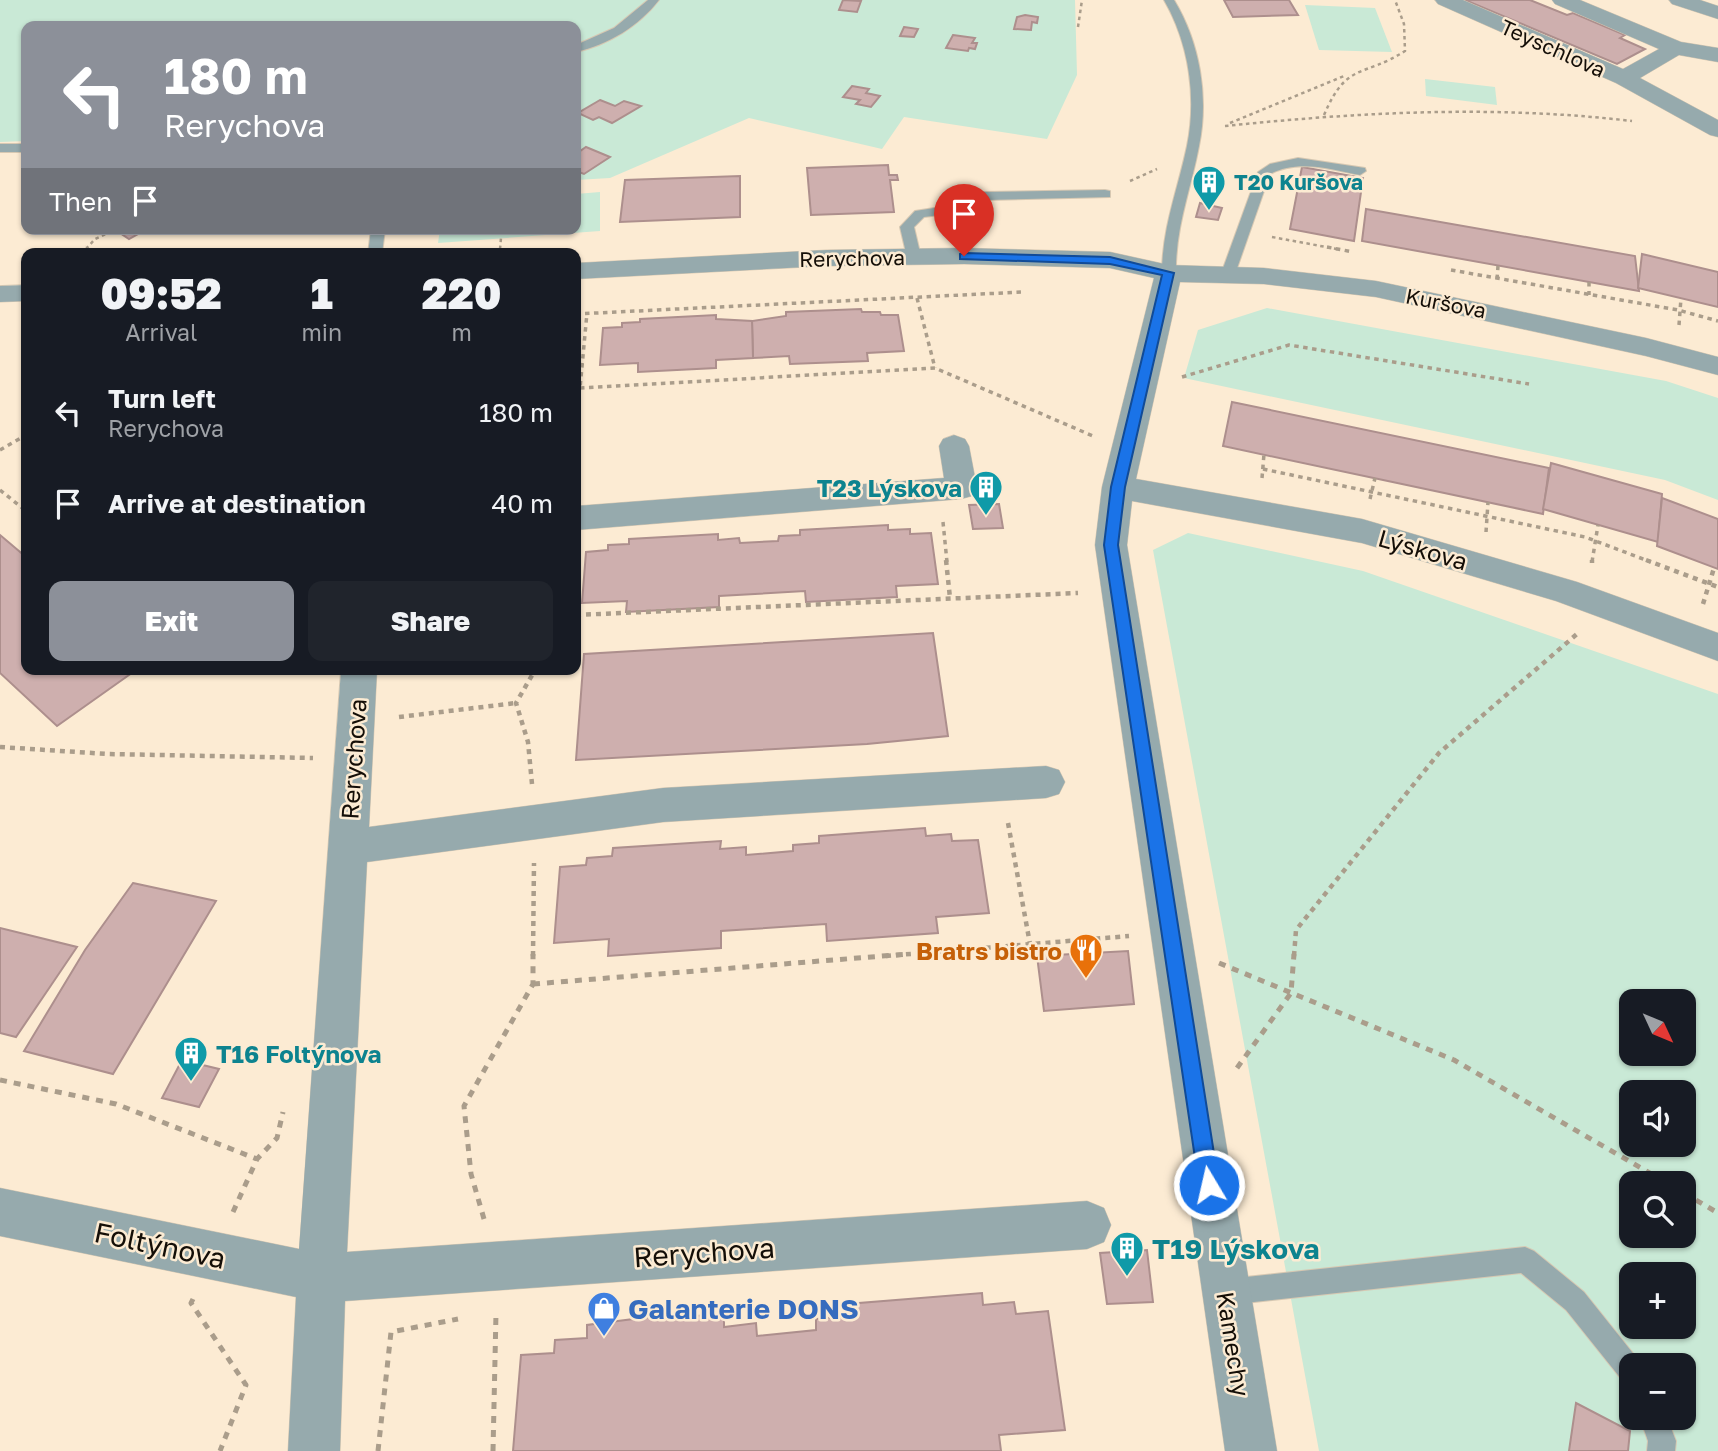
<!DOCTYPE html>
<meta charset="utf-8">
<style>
:root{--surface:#171b24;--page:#20242c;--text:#f1f3f6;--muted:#9ea1a6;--accent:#8c9099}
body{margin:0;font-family:"Golos Text",sans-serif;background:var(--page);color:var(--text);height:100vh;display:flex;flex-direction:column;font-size:26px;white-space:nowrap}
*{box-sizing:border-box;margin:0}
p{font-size:23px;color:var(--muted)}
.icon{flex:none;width:38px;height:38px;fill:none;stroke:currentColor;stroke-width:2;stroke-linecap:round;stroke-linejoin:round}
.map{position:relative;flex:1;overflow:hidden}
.sheet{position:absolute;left:21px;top:248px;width:560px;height:427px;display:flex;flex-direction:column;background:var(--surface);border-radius:14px;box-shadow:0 2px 5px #0004}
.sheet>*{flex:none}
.guide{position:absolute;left:21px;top:21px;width:560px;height:214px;border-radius:14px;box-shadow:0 2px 5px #0004;background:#8c9099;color:#fff;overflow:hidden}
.needle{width:46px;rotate:134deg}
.buttons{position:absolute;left:1619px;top:989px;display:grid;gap:14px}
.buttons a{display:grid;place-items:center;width:77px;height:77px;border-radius:14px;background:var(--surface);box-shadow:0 2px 5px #0004;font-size:35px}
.pin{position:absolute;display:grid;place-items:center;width:60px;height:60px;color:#fff;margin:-72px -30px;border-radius:50% 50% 50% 0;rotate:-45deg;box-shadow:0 0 7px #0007}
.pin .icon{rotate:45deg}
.me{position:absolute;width:77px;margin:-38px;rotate:351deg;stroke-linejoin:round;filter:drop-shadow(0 0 5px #0008)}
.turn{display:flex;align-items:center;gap:24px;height:147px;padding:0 28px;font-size:32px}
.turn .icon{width:91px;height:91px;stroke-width:2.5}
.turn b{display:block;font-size:49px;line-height:60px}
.then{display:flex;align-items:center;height:66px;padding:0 28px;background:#0003;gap:14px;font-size:26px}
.eta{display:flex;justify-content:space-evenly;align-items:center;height:119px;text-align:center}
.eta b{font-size:42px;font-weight:800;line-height:49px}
.cta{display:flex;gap:14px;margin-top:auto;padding:14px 28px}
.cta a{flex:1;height:80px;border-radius:14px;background:var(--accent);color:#fff;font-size:28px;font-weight:800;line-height:80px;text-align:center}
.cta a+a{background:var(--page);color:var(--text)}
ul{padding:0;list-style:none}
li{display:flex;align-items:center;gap:21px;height:91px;padding:0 28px}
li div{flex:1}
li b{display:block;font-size:26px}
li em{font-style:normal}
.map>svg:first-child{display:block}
</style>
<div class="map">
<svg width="1718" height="1451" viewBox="0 0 1718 1451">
<rect width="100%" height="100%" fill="#fcebd3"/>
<g fill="#c9e9d6" fill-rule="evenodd">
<path d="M0 0H1075L1077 75 1047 139 904 117 882 149 749 118 610 178 576 180V26H26V141L0 142Z"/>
<path d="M1305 5 1375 8 1392 52 1319 50Z"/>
<path d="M1425 79 1495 87 1497 105 1426 96Z"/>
<path d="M600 192V231L438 243 440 229H576V194Z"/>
<path d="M1267 308 1666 381 1718 398V500L1665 480 1184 378 1198 330Z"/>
<path d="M1188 533 1363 571 1718 694V1451H1319L1153 550ZM1631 1001H1684V1054H1631ZM1631 1092H1684V1144H1631ZM1631 1183H1684V1236H1631ZM1631 1274H1684V1326H1631ZM1631 1365H1684V1418H1631Z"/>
</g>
<g fill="#ceafae" stroke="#ad8f8d" stroke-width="2">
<path d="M843 0 861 1 857 12 839 10Z"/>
<path d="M1224 0H1289L1298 15 1233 17Z"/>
<path d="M1465 0H1530L1567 15 1573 13 1625 35 1620 38 1645 49 1617 64Z"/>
<path d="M1025 15 1038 17 1037 23 1032 22 1031 30 1014 29 1017 17Z"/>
<path d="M904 27 918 29 914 37 900 36Z"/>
<path d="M953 35 975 38 972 43H977L975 49 969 48 968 51 946 48Z"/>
<path d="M852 86 869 89 866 93 880 96 871 107 856 104 860 100 843 97Z"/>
<path d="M600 100 615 106 624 101 641 106 612 123 599 117 593 120 578 113Z"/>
<path d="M586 147 610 157 584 174 576 171V154Z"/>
<path d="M888 165 889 175H897L898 180H890L894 212 811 215 807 168Z"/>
<path d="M1302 167 1363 178 1354 241 1290 229Z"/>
<path d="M740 176V217L620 222 625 180Z"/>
<path d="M1200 203 1222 208 1218 220 1196 217Z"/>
<path d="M1366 209 1635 256 1639 291 1362 241Z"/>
<path d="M114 229H147L129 239Z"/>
<path d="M1642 254 1718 272V307L1638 288Z"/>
<path d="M861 309 862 312H880L881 315H898L904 351 867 353 868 361 790 364 789 356 753 358 752 321 786 316V312Z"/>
<path d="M716 315V319L752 321 753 358 716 360V368L638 372V363L600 365 603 328 622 327V323L640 322V319Z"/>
<path d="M1232 402 1549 468 1543 514 1223 446Z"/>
<path d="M1551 463 1662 494 1658 542 1543 509Z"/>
<path d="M1662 498 1718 519V569L1657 546Z"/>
<path d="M999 504 1003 528 973 529 969 505Z"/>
<path d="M888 525V530L910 529V534L931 533 938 584 896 586 897 597 806 602 805 591 719 596V607L626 612 627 601 582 603 586 552 608 550V545L629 544V539L718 534V540L739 538 740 543 778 541 779 536 800 535V530Z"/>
<path d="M0 535 26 557V670H136L57 726 0 673Z"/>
<path d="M933 633 948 736 867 744 576 760 584 654Z"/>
<path d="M925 828 926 836 951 834 952 841 978 840 989 913 936 917 938 933 827 941 826 924 721 931V948L608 956 609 939 554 943 560 867 586 865 587 858 612 856 613 848 721 841 720 849 746 847V855L793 851V845L819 843V836Z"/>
<path d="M133 883 216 901 113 1074 24 1051 85 950Z"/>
<path d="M0 928 77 947 16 1037 0 1033Z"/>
<path d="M1128 951 1134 1004 1044 1011 1037 956Z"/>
<path d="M182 1060 219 1069 199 1107 162 1098Z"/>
<path d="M1147 1250 1153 1302 1107 1304 1100 1253Z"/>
<path d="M982 1293 983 1305 1014 1302 1016 1314 1048 1311 1065 1430 999 1435 1001 1451H513L521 1355 554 1353 555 1340 587 1338V1325L649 1317 724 1315V1327L756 1323 757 1336 816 1330V1319L848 1316 847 1304Z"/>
<path d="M1576 1403 1630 1431 1628 1451H1569Z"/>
</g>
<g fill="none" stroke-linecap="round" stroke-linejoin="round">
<defs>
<g id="lane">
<path d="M648 0H659C639 26 608 45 576 52V45L614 28Z"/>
<path d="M1164 0H1174C1200 43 1209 97 1199 146 1191 189 1175 228 1176 273L1169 277 1162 273C1162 228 1178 189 1187 146 1197 97 1189 43 1164 0Z"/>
<rect x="0" y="144" width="26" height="8"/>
<path d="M1298 158 1365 168 1366 171 1360 175C1330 169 1298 159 1270 174L1235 274 1228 278 1223 277 1221 274 1258 172 1270 164Z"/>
<path d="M1105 190 1110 191V197L986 200 955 213 924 217 914 227 921 257 914 261 907 257 900 227 915 211 947 206 984 192Z"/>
<path d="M371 229H385L382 254H368Z"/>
<path d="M1525 1247 1534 1251 1584 1292 1640 1362 1642 1365H1631V1384L1622 1380 1566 1310 1521 1273 1227 1305 1218 1301 1214 1292 1218 1283 1227 1279Z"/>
<path d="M1640 1418H1667L1676 1441 1675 1451H1647L1648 1441Z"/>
</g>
<g id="street">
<path d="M1435 0H1463L1623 69 1659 49 1555 4 1552 0H1580L1681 42 1718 48V62L1679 55 1640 78 1718 120V137L1710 135 1616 83 1438 4Z"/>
<path d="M1669 0H1700L1718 6V19L1672 4Z"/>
<path d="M964 248 1110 252 1169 265 1264 268 1376 281 1646 338 1718 357V375L1646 356 1376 297 1264 284 1180 282 1136 479 1362 519 1577 582 1718 633V661L1556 601 1362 543 1132 501 1127 545 1277 1451H1225L1095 545 1102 487 1154 278 1110 268 964 264 827 266 576 279V263L827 250Z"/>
<path d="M26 285V301L0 302V286Z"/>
<path d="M954 435 965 439 969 446 977 488 972 496 961 499 576 530V506L944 478 939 446 943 439Z"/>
<path d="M341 670H377L369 827 663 788 1046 766 1059 770 1065 782 1059 794 1046 798 663 822 367 862 347 1252 1087 1201 1104 1208 1111 1225 1104 1242 1087 1249 345 1301 340 1451H288L296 1297 0 1236V1188L299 1249Z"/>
</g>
</defs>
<use href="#lane" stroke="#d7c8b2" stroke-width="2"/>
<use href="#street" stroke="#d7c8b2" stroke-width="1"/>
<g stroke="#aa9d8b" stroke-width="2.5" stroke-dasharray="3.5 3.5" stroke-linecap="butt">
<path d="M1078 27 1082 0"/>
<path d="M1324 115C1347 61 1363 78 1405 51L1404 24 1395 0"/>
<path d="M1230 123 1344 76"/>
<path d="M1225 126C1361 112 1495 105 1632 121"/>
<path d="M1130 181 1157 169"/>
<path d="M1272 237 1337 249"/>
<path d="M86 249 95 239 115 230"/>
<path d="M500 249 501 238"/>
</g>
<g stroke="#aa9d8b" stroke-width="3.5" stroke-dasharray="4.5 4.5" stroke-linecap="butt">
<path d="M1327 247 1353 252"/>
<path d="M81 254 87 247"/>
<path d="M499 254 500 247"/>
<path d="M1451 270 1678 310 1718 321"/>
<path d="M1497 279 1498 266"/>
<path d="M1589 282V295"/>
<path d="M917 298 935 368"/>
<path d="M576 314 1022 292"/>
<path d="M1679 325 1681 298"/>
<path d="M1182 377 1289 345 1529 384"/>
<path d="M580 388 935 368 1093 436"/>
<path d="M576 393 580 388 587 313"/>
<path d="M0 450 26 435"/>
<path d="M1263 469 1585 537 1651 562"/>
<path d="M1262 478 1264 454"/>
<path d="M0 490 26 511"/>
<path d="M1370 499 1375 478"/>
<path d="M943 522 947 562"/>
<path d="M1486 532 1488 502"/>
<path d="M1592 562 1598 525"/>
</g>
<g stroke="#aa9d8b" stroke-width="4.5" stroke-dasharray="5 5" stroke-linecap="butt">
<path d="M946 560 950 598"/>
<path d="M1646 560 1718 587"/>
<path d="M1592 563V560"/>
<path d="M1703 604 1714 568"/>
<path d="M576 615 1078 593"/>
<path d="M399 717 516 703"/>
<path d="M0 747 108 754 313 758"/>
<path d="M532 784 528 742 516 703 535 670"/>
<path d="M1008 823 1030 944"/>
<path d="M533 956 534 863"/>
<path d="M886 956 1129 936"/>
<path d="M1294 956 1296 930 1439 753 1577 634"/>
</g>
<g stroke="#aa9d8b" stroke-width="5" stroke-dasharray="7 7" stroke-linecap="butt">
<path d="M1219 963 1454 1060 1667 1183"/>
<path d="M533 984 908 954"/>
<path d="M1237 1068 1291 993 1294 954"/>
<path d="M0 1080 116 1104 257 1159"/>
<path d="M1684 1193 1718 1213"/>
<path d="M233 1212 257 1159 277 1138 283 1112"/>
<path d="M484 1219 471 1174 464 1106 533 984V954"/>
<path d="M193 1299 191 1303 246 1385 220 1451"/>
<path d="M378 1451 391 1332 458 1319"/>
<path d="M493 1451 496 1313"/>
</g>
<use href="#lane" fill="#96aaad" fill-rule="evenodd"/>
<use href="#street" fill="#96aaad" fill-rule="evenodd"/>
</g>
<path fill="#1a73e8" stroke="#114b97" stroke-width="2" d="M964 253 1110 257 1174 273 1125 487 1118 545 1219 1185 1216 1192 1209 1195 1202 1192 1199 1185 1104 545 1111 487 1162 275 1110 264 960 259V254Z"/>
<defs>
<symbol id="building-pin" viewBox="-11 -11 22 30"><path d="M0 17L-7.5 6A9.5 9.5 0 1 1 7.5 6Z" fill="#0f9aa8" stroke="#fcebd3"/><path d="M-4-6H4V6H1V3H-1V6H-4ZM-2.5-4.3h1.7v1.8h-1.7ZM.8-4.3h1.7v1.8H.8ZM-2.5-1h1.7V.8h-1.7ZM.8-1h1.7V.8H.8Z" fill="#fff"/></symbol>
<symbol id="restaurant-pin" viewBox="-11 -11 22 30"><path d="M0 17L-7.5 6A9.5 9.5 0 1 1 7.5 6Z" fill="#e8710a" stroke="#fcebd3"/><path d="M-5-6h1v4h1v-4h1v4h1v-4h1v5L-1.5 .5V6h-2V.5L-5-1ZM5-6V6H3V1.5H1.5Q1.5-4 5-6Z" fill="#fff"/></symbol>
<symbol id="shop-pin" viewBox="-11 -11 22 30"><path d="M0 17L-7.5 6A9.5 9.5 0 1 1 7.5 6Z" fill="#3f7fe0" stroke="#fcebd3"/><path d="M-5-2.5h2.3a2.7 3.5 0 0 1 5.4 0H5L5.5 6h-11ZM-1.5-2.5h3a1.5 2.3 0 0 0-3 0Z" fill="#fff"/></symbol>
</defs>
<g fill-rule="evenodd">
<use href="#building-pin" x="1190" y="163" width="38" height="52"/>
<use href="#building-pin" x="967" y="468" width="38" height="52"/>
<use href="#restaurant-pin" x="1067" y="931" width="38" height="52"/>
<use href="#building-pin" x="172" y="1034" width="38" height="52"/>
<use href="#building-pin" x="1108" y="1229" width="38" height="52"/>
<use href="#shop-pin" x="585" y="1289" width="38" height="52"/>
</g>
<g text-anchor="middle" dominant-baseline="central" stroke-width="5" stroke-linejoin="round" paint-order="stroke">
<g font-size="21" fill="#140e07" stroke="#fcebd3">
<text transform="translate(1553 48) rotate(24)">Teyschlova</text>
<text transform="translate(852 258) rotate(-1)">Rerychova</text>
<text transform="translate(1446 303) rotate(11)">Kuršova</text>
</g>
<g font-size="21" font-weight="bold" fill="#0d838f" stroke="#fcebd3" text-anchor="start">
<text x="1234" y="182">T20 Kuršova</text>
</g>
<g font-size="24" font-weight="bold" fill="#0d838f" stroke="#fcebd3" text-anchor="end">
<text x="962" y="487">T23 Lýskova</text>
<text x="216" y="1053" text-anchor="start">T16 Foltýnova</text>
</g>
<g font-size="24" fill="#140e07" stroke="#fcebd3">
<text transform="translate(1423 549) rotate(16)">Lýskova</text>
<text transform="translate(353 759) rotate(-86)">Rerychova</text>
<text transform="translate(1234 1344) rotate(81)">Kamechy</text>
</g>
<g font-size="24" font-weight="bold" fill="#c56008" stroke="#fcebd3" text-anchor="end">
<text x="1062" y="950">Bratrs bistro</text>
</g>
<g font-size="28" fill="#140e07" stroke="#fcebd3">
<text transform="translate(160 1245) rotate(12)">Foltýnova</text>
<text transform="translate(704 1252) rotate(-4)">Rerychova</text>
</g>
<g font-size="28" font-weight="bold" fill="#0d838f" stroke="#fcebd3" text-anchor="start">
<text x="1152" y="1248">T19 Lýskova</text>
</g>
<g font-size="28" font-weight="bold" fill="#366cbe" stroke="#fcebd3" text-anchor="start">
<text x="628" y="1308">Galanterie DONS</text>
</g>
</g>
</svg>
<div class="buttons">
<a><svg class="needle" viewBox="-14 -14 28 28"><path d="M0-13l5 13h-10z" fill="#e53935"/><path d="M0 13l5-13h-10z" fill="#9ea1a6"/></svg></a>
<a><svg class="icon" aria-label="sound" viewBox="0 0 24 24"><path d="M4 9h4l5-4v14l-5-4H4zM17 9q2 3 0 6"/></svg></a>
<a><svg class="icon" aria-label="search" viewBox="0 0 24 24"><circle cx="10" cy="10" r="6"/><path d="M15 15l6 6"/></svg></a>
<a>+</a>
<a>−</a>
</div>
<div class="pin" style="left:964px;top:256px;background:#d93025"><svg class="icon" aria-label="arrive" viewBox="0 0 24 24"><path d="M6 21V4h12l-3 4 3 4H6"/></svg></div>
<svg class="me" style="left:1209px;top:1185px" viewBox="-20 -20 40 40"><circle r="17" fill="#1a73e8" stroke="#fff" stroke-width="3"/><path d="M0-11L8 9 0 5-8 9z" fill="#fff"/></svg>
<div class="guide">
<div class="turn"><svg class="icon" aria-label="left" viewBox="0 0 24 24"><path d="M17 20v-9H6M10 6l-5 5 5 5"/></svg><div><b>180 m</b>Rerychova</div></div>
<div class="then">Then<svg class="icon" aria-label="arrive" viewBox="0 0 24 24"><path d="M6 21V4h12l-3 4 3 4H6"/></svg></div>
</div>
<section class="sheet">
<div class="eta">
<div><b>09:52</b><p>Arrival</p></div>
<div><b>1</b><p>min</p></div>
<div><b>220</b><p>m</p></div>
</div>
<ul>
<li><svg class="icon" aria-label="left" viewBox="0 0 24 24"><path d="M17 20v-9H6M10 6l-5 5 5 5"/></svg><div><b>Turn left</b><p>Rerychova</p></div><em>180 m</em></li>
<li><svg class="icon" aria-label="arrive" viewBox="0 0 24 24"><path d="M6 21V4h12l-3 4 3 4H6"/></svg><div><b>Arrive at destination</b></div><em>40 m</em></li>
</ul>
<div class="cta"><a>Exit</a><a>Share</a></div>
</section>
</div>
